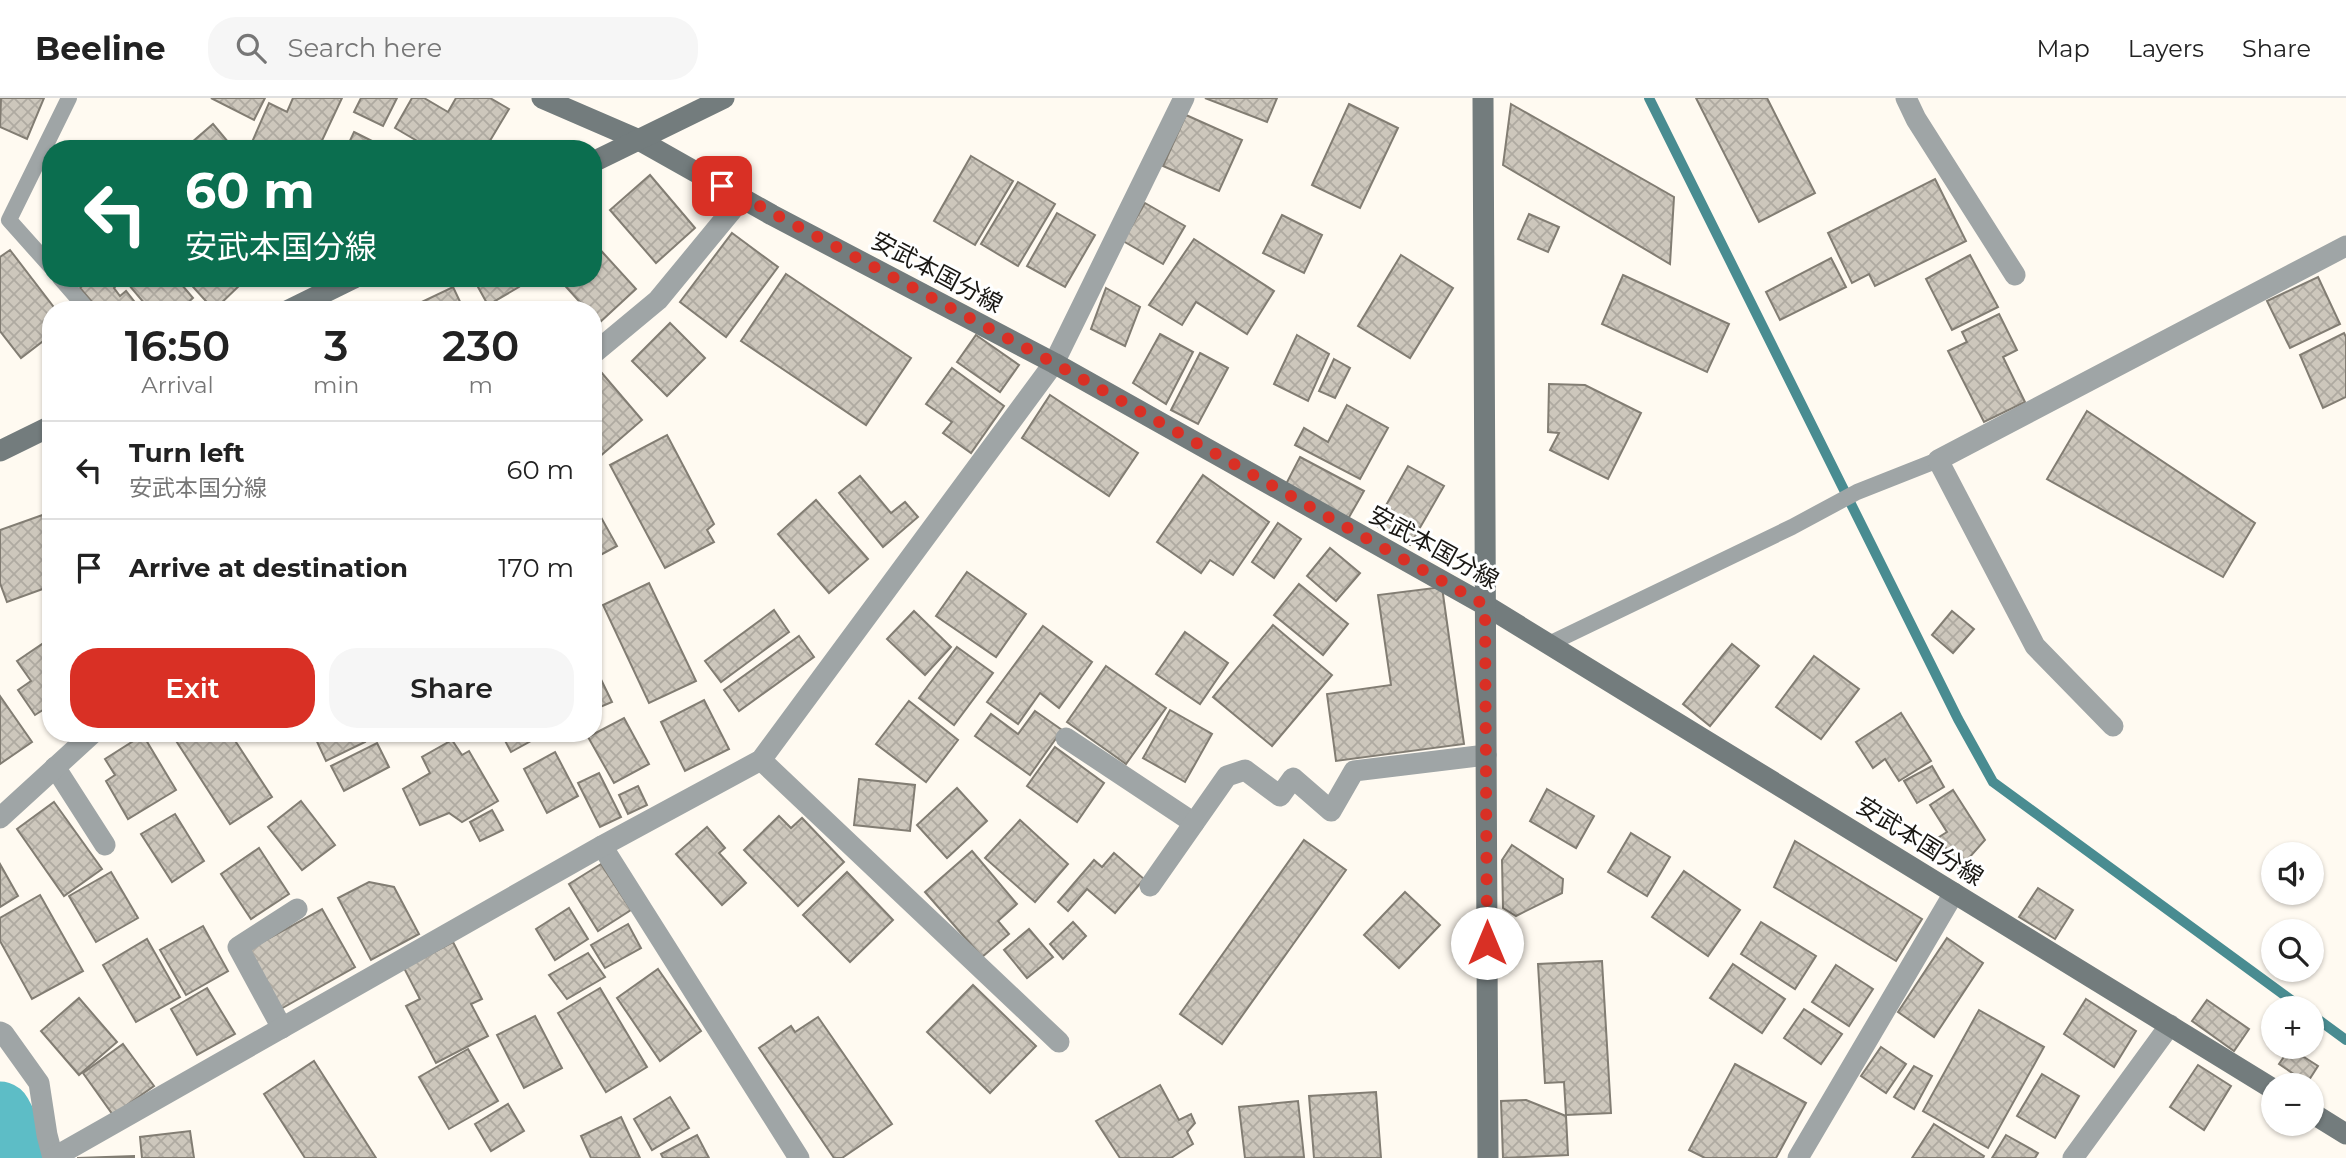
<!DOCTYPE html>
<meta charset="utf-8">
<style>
:root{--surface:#fff;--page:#f6f6f6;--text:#222;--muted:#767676;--line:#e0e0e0;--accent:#d93025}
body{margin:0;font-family:Montserrat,"Noto Sans JP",sans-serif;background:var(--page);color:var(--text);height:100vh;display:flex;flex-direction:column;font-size:26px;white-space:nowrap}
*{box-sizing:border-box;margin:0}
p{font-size:23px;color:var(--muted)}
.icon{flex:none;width:38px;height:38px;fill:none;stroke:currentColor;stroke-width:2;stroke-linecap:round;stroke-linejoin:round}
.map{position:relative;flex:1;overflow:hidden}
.sheet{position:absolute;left:42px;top:203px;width:560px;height:441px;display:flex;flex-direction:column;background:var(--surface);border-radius:28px;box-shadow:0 2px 5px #0004}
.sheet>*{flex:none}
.banner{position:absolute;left:42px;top:42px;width:560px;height:147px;border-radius:28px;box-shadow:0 2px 5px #0004;background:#0b6e4f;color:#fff;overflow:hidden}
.tools{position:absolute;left:2261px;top:744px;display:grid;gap:14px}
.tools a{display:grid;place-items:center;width:63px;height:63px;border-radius:50%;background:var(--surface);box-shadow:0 2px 5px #0004;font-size:35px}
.pin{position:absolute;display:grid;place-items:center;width:60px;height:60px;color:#fff;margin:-30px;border-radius:14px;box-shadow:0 4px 10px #0006}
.me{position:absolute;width:77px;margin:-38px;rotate:0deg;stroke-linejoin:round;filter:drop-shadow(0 0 5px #0008)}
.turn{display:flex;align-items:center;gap:24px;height:147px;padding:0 28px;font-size:32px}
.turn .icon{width:91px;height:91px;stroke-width:2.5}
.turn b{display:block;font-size:49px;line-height:60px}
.eta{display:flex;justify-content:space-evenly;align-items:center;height:119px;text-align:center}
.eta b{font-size:42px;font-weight:600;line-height:49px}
.action{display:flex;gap:14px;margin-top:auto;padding:14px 28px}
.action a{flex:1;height:80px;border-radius:28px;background:var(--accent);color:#fff;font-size:28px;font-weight:600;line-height:80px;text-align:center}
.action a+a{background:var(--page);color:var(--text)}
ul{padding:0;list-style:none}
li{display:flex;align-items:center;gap:21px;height:98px;padding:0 28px;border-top:2px solid var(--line)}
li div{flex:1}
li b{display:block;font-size:26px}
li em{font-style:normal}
header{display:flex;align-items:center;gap:42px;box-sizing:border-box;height:98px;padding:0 35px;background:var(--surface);border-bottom:2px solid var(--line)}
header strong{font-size:33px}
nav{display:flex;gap:38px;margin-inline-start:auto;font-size:24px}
.search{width:490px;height:63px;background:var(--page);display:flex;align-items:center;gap:18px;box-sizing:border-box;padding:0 24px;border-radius:28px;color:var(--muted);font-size:26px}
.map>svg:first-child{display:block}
</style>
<header>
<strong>Beeline</strong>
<div class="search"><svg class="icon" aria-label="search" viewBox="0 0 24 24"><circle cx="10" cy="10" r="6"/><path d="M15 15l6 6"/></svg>Search here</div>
<nav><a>Map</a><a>Layers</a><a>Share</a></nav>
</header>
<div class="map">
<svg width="2346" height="1060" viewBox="0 0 2346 1060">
<defs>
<pattern id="building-cross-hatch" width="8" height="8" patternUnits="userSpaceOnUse" patternTransform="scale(1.75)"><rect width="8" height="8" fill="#cdc7bc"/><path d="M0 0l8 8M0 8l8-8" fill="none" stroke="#afaaa1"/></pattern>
</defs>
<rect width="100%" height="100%" fill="#fffaf1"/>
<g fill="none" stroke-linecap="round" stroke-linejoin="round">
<g stroke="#498c91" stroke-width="10">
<path d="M1649 0 1958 621 1993 684 2302 910"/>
<path d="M2312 917 2346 942"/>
</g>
<path stroke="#5dbdc6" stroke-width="63" d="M0 1015 19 1051 20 1060"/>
</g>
<g fill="url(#building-cross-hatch)" stroke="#827d73" stroke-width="2">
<path d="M1 0H44L27 41 0 29Z"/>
<path d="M211 0H265L254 22Z"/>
<path d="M293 0H342L318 51H249L269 5 287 14Z"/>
<path d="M361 0H397L383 28 354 14Z"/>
<path d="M412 0H424L448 14 456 0H490L509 11 485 51H431L395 30Z"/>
<path d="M1205 0H1277L1267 24Z"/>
<path d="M1696 0H1767L1815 95 1759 124Z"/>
<path d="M1349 6 1398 30 1360 110 1312 87Z"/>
<path d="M1511 6 1674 99 1670 166 1503 67Z"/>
<path d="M1186 17 1242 42 1219 93 1163 68Z"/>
<path d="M213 26 234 51H184Z"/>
<path d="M354 34 388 51H346Z"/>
<path d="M971 58 1013 83 975 147 934 123Z"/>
<path d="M650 77 695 130 656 165 610 112Z"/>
<path d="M1935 81 1966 143 1875 188 1869 176 1852 185 1828 135Z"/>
<path d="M1018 84 1055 106 1018 168 981 146Z"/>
<path d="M1145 105 1185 128 1163 166 1123 143Z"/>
<path d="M1057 115 1095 137 1065 189 1027 168Z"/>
<path d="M1529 116 1559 129 1548 154 1518 141Z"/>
<path d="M1282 117 1322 137 1304 175 1263 155Z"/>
<path d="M732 135 778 169 726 239 680 204Z"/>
<path d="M1194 141 1274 193 1247 236 1196 204 1182 227 1149 207Z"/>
<path d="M595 146 636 191 599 225 593 219V212H587L558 180H593Z"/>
<path d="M10 152 56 212H51V237L21 260 0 233V159Z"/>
<path d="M1401 157 1453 190 1410 260 1358 228Z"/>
<path d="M1970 157 1998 209 1952 232 1926 181Z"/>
<path d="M1831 160 1846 189 1780 222 1766 194Z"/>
<path d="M786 176 911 260 866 327 741 243Z"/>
<path d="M1623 177 1729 226 1707 274 1602 226Z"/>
<path d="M2318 179 2340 226 2290 250 2267 203Z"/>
<path d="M91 180H116L119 184 114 190 120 198 126 193 141 212H99L80 190Z"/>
<path d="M123 180H176L193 200 180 212H150Z"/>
<path d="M185 180H239L243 184 214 212Z"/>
<path d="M473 180H514L519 189 488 207Z"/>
<path d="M453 189 464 212H405Z"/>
<path d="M1106 190 1140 209 1125 248 1091 231Z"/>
<path d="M1999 216 2017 252 2003 259 2025 304 1984 324 1948 253 1967 244 1962 234Z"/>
<path d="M670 225 705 260 667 298 632 263Z"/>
<path d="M2344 235 2346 239V299L2323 310 2300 257Z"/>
<path d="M1160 236 1193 254 1166 306 1133 285Z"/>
<path d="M976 237 1019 267 1000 294 957 264Z"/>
<path d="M1297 237 1329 256 1308 303 1274 286Z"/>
<path d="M1200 255 1228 270 1198 326 1171 312Z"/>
<path d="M1334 261 1350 270 1335 300 1319 293Z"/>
<path d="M952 270 1004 308 971 355 943 335 952 324 926 306Z"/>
<path d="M601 274 642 322 598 360 593 354V280Z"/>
<path d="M1549 286 1585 287 1641 315 1608 381 1550 352 1559 335 1548 334Z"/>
<path d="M1050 297 1138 355 1109 398 1022 340Z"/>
<path d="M1347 307 1388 330 1360 381 1295 347 1304 330 1328 344Z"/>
<path d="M2087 313 2255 425 2223 479 2047 381Z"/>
<path d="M667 337 714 426 707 432 714 444 665 470 610 367Z"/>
<path d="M1300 359 1364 393 1348 421 1285 388Z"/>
<path d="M1408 368 1444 388 1410 447 1375 427Z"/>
<path d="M1203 377 1269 424 1233 477 1210 462 1201 475 1157 444Z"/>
<path d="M860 378 891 415 905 404 918 419 883 449 839 395Z"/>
<path d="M816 402 868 461 829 495 778 436Z"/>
<path d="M593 405 617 448 593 461Z"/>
<path d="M51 414V488L7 504 0 485V432Z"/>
<path d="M1278 425 1301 441 1274 480 1252 464Z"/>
<path d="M1330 450 1360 475 1336 503 1307 478Z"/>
<path d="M967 474 1026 516 996 559 936 518Z"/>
<path d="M649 485 696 583 649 605 603 507Z"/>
<path d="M1299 486 1348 526 1323 557 1274 517Z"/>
<path d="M1442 489 1464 646 1336 663 1327 596 1391 587 1378 497Z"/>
<path d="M774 512 789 534 721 584 705 563Z"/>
<path d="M914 513 951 549 925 577 887 541Z"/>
<path d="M1952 513 1974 531 1953 555 1932 537Z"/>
<path d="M1273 527 1332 577 1272 648 1213 599Z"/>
<path d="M1043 528 1092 564 1059 610 1040 595 1018 626 987 604Z"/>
<path d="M1185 534 1228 565 1200 606 1156 576Z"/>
<path d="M799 538 814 559 739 613 724 592Z"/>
<path d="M48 542 51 547V616L46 610 35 617 18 592 31 583 17 563Z"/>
<path d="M1732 546 1759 568 1710 628 1683 606Z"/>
<path d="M957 549 993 575 954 627 919 600Z"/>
<path d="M1814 558 1859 591 1821 641 1776 609Z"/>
<path d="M593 565 612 604 593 612Z"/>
<path d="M1106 568 1166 610 1126 666 1067 624Z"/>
<path d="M0 598 32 644 0 666Z"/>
<path d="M704 602 729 651 685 673 661 624Z"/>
<path d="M909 603 958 642 926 684 876 646Z"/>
<path d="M1170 612 1212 636 1185 684 1143 660Z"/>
<path d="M1035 613 1062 632 1030 677 975 638 991 616 1018 636Z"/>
<path d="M1901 615 1931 663 1899 683 1885 661 1873 670 1856 644Z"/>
<path d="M624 620 649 666 614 685 588 639Z"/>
<path d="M171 635H230L272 699 230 726Z"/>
<path d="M313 635H361L365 644 326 663Z"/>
<path d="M501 635H536L538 639 511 654Z"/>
<path d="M143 637 176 692 128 721 106 683 115 677 105 661Z"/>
<path d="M452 642 462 657 469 653 498 703 462 724 449 715 420 727 403 691 430 675 422 659Z"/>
<path d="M377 645 389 669 344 693 331 668Z"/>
<path d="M1055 649 1104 685 1077 724 1027 688Z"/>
<path d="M555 654 578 698 547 715 524 671Z"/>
<path d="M1932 668 1944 689 1917 705 1904 683Z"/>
<path d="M599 675 621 719 600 729 578 685Z"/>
<path d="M859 681 915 687 910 733 854 727Z"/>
<path d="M638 688 647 707 628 716 619 697Z"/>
<path d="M957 690 987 723 947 760 917 727Z"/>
<path d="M1547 691 1594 718 1576 750 1530 723Z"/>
<path d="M1953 692 1985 742 1959 771 1939 739 1947 734 1930 707Z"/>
<path d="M301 703 335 747 302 772 268 729Z"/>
<path d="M54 704 102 771 64 798 17 731Z"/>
<path d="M492 712 503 732 480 743 470 724Z"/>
<path d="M175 716 204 763 172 784 141 736Z"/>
<path d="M779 718 791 730 802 720 844 764 798 808 744 752Z"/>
<path d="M1020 722 1068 766 1035 804 985 760Z"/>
<path d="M707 729 725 750 719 755 746 785 722 807 676 756Z"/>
<path d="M1631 735 1670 759 1647 798 1608 774Z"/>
<path d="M1304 742 1346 772 1222 946 1180 916Z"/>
<path d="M1795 743 1922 821 1896 863 1774 789Z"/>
<path d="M1512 747 1563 781 1562 795 1516 818 1503 810 1502 762Z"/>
<path d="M259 750 289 796 251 821 221 776Z"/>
<path d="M972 753 1017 806 998 823 1009 836 982 859 925 794Z"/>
<path d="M1114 755 1144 781 1115 815 1087 791 1068 813 1058 804 1094 762 1102 769Z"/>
<path d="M0 766 18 798 0 809Z"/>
<path d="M601 766 631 812 598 833 569 786Z"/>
<path d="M1684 773 1740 812 1708 858 1652 819Z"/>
<path d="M111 774 138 820 96 844 69 798Z"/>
<path d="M847 774 893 822 850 864 803 817Z"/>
<path d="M369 784 394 789 419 836 371 862 338 800Z"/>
<path d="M2038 790 2073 812 2055 841 2019 819Z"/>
<path d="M1405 794 1440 827 1399 870 1364 837Z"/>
<path d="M40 797 83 873 32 901 0 843V820Z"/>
<path d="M569 810 588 841 555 862 536 831Z"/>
<path d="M322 811 355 869 279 912 246 853Z"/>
<path d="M1073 824 1086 838 1063 861 1050 846Z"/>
<path d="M1761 824 1816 858 1795 891 1741 856Z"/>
<path d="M628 826 641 850 605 870 591 847Z"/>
<path d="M203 828 228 873 186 897 160 852Z"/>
<path d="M1029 831 1053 859 1027 880 1004 852Z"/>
<path d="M1947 840 1983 865 1934 939 1898 914Z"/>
<path d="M147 841 180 899 136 924 103 867Z"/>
<path d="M453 844 482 901 471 906 488 938 436 965 406 908 420 901 404 870Z"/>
<path d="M588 855 605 879 567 901 549 877Z"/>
<path d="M1602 863 1611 1015 1566 1017 1564 984 1545 985 1538 866Z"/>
<path d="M1733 866 1785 901 1762 935 1710 900Z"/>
<path d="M1836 867 1873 891 1849 928 1812 904Z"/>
<path d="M658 871 701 933 660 963 617 900Z"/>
<path d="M973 887 1036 948 990 995 927 934Z"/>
<path d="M207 890 235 936 197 957 171 911Z"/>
<path d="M600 890 647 969 606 994 558 915Z"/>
<path d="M79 900 117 944 79 977 41 933Z"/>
<path d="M2086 901 2136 933 2114 969 2064 936Z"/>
<path d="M2207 902 2249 931 2234 953 2192 923Z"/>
<path d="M1804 911 1842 936 1821 966 1784 940Z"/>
<path d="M1979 912 2044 949 1988 1050 1923 1013Z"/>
<path d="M535 918 562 970 524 990 497 937Z"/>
<path d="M818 919 892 1026 842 1060H834L759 950 791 928 795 934Z"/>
<path d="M123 946 154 988 113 1017 83 975Z"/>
<path d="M1881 949 1906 966 1886 995 1861 978Z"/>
<path d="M2290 950 2318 968 2307 985 2279 966Z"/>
<path d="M468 951 498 1003 449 1031 419 979Z"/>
<path d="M314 963 376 1060H305L264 996Z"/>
<path d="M1735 966 1806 1005 1776 1060H1705L1689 1052Z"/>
<path d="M2198 967 2231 988 2204 1032 2170 1009Z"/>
<path d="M1914 968 1932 978 1914 1011 1894 999Z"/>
<path d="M2042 976 2079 998 2055 1040 2017 1018Z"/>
<path d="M1160 987 1179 1022 1191 1016 1195 1025 1187 1034 1193 1046 1171 1060H1120L1096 1023Z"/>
<path d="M1376 994 1381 1060H1314L1309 998Z"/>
<path d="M670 999 689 1030 652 1052 634 1021Z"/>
<path d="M1526 1002 1566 1018 1568 1057 1503 1060 1501 1003Z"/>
<path d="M1298 1003 1304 1059 1245 1060 1239 1009Z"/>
<path d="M508 1006 524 1033 491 1053 475 1026Z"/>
<path d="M621 1019 640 1060H591L581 1038Z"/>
<path d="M1934 1026 1984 1058 1983 1060H1912Z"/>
<path d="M190 1033 194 1060H142L140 1039Z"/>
<path d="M697 1037 709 1060H663L661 1056Z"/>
<path d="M2006 1037 2038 1055 2035 1060H1992Z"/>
<path d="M134 1058V1060H77Z"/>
</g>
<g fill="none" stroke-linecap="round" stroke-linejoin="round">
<g stroke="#9fa5a6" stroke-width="16">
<path d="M51 169 9 122 69 0"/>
<path d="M60 180 88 212"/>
<path d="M1549 546 1792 429 1857 394 1938 362"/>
</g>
<g stroke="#9fa5a6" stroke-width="21">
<path d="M1906 0 1916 21 2015 177"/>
<path d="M593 256 658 202 742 100"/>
<path d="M2113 628 2035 548 1938 362 2346 148"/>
<path d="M1066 640 1194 725"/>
<path d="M761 662 1059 944"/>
<path d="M55 669 105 747"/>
<path d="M0 720 93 635"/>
<path d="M602 748 799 1060"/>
<path d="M1150 788 1227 678 1245 672 1280 698 1293 680 1331 713 1354 673 1486 657"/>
<path d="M282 930 238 849 297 811"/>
<path d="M0 934 4 936 39 985 47 1037 53 1060"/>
<path d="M53 1060 602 748 761 662 1054 265 1184 0"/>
<path d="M1798 1060 1954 795"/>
<path d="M2073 1060 2170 927"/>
</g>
<g stroke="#737c7d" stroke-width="21">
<path d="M542 0 639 42 772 117 1054 265 1485 507 2273 991"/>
<path d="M1483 0 1488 1060"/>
<path d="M593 64 724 0"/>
<path d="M289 212 354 180"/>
<path d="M0 353 51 328"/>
<path d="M2312 1015 2346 1036"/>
</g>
</g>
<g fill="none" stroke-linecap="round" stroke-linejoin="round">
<path stroke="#d93025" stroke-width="12" stroke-dasharray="0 21.6" d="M722 88 1054 265 1485 507 1487 845"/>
</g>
<g text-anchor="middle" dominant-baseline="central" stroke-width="6" stroke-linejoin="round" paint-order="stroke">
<g font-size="24" fill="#1a1814" stroke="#fff">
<text transform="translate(937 174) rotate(28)">安武本国分線</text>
<text transform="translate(1434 449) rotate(29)">安武本国分線</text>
<text transform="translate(1920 743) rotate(32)">安武本国分線</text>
</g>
</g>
</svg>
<div class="tools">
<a><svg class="icon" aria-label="sound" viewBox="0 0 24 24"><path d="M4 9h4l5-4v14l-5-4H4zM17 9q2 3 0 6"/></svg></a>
<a><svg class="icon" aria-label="search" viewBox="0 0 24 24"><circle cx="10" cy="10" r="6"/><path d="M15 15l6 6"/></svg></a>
<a>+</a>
<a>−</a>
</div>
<div class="pin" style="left:722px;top:88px;background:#d93025"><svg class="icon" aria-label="arrive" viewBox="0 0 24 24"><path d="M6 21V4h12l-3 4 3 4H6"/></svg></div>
<svg class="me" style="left:1487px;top:845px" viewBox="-20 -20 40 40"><circle r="19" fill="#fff"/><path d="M0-13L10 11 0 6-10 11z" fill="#d93025"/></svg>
<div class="banner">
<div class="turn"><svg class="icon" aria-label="left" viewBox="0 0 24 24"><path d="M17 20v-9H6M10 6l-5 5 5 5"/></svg><div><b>60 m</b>安武本国分線</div></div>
</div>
<section class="sheet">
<div class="eta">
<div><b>16:50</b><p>Arrival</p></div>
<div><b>3</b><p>min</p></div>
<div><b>230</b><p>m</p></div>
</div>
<ul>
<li><svg class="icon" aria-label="left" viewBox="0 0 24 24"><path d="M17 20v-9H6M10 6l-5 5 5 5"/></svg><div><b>Turn left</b><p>安武本国分線</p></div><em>60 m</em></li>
<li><svg class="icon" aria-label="arrive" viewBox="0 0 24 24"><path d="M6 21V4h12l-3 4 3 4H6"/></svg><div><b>Arrive at destination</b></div><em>170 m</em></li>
</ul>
<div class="action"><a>Exit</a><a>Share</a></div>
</section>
</div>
